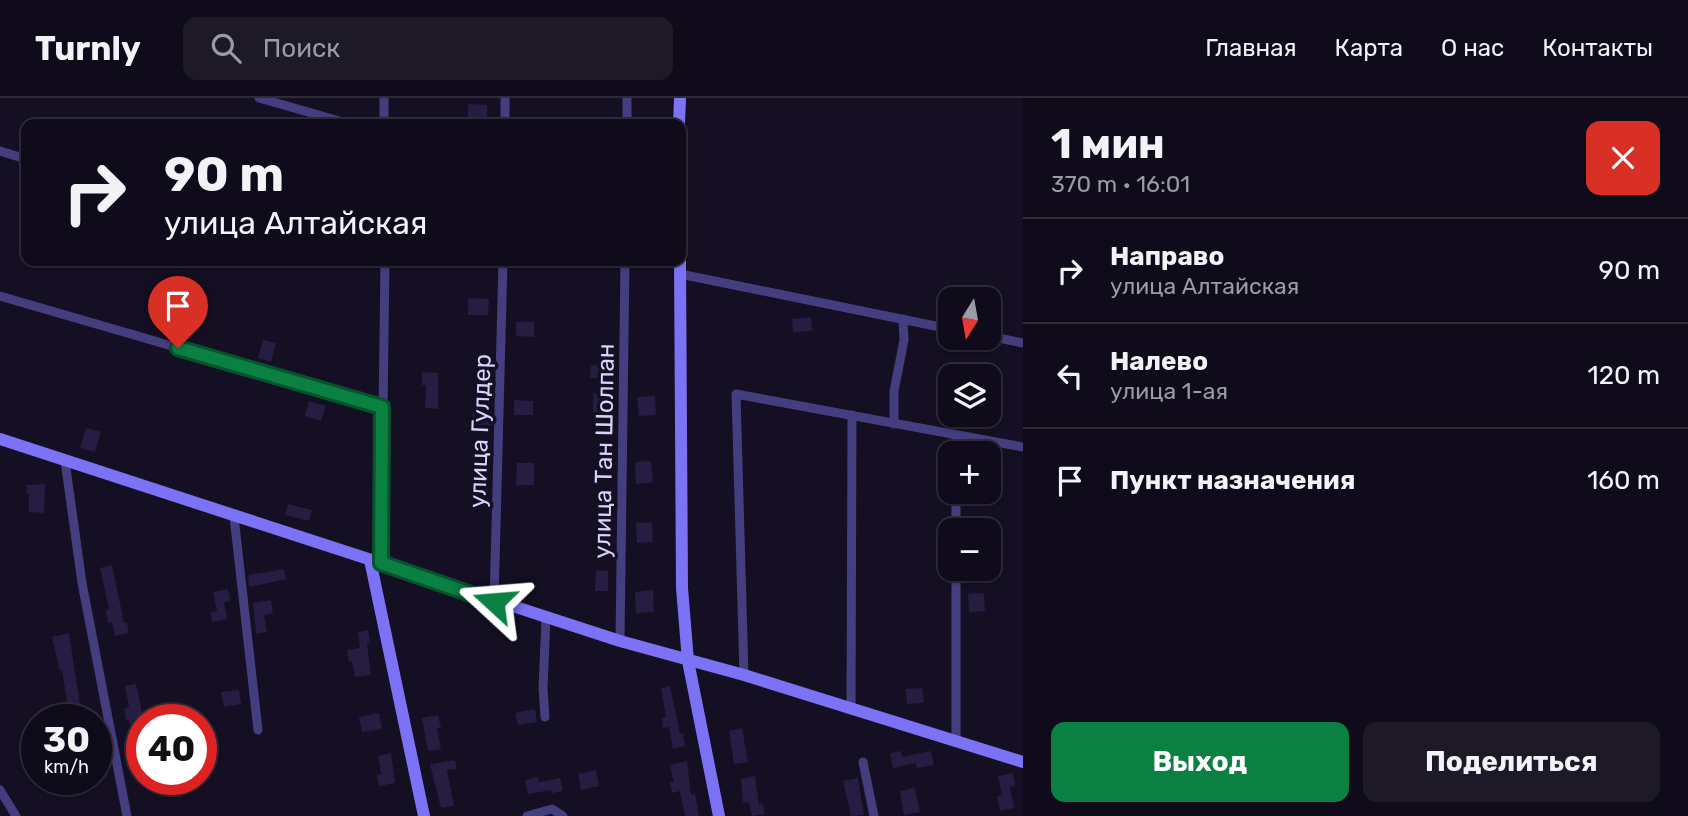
<!DOCTYPE html>
<html lang="ru">
<meta charset="utf-8">
<style>
:root{--surface:#0f0b1a;--page:#1d1927;--text:#f1f3f6;--muted:#9b9ba2;--line:#2f2b39;--accent:#0b8043}
body{margin:0;font-family:Rubik,sans-serif;background:var(--page);color:var(--text);height:100vh;display:flex;flex-direction:column;font-size:26px;white-space:nowrap}
*{box-sizing:border-box;margin:0}
p{font-size:23px;color:var(--muted)}
.icon{flex:none;width:38px;height:38px;fill:none;stroke:currentColor;stroke-width:2;stroke-linecap:round;stroke-linejoin:round}
.map{position:relative;flex:1;overflow:hidden}
.sheet{display:flex;flex-direction:column;background:var(--surface);width:665px}
.sheet>*{flex:none}
.guide{position:absolute;left:21px;top:21px;width:665px;height:147px;border-radius:14px;box-shadow:0 2px 5px #0004,0 0 0 2px var(--line);background:#0f0b1a;color:var(--text);overflow:hidden}
.needle{width:46px;rotate:191deg}
.buttons{position:absolute;left:938px;top:189px;display:grid;gap:14px}
.buttons a{display:grid;place-items:center;width:63px;height:63px;border-radius:14px;background:var(--surface);box-shadow:0 2px 5px #0004,0 0 0 2px var(--line);font-size:35px}
.speed{position:absolute;left:21px;top:606px;display:flex;gap:14px;font-size:35px;font-weight:700;text-align:center}
.speed>*{display:grid;place-content:center;width:91px;height:91px;border-radius:50%;background:var(--surface);box-shadow:0 2px 5px #0004,0 0 0 2px var(--line);line-height:1}
.speed small{font-size:18px;font-weight:400}
.speed .limit{border:10px solid #d22;background:#fff;color:#111}
.pin{position:absolute;display:grid;place-items:center;width:60px;height:60px;color:#fff;margin:-72px -30px;border-radius:50% 50% 50% 0;rotate:-45deg;box-shadow:0 0 7px #0007}
.pin .icon{rotate:45deg}
.me{position:absolute;width:77px;margin:-38px;rotate:289deg;stroke-linejoin:round;filter:drop-shadow(0 0 5px #0008)}
.turn{display:flex;align-items:center;gap:24px;height:147px;padding:0 28px;font-size:32px}
.turn .icon{width:91px;height:91px;stroke-width:2.5}
.turn b{display:block;font-size:49px;line-height:60px}
.round{display:grid;place-items:center;flex:none;width:74px;height:74px;border-radius:14px;background:var(--page)}
.headline{display:flex;align-items:center;justify-content:space-between;height:119px;padding:0 28px}
h1{font-size:42px;font-weight:700;line-height:52px}
.button{display:flex;gap:14px;margin-top:auto;padding:14px 28px}
.button a{flex:1;height:80px;border-radius:14px;background:var(--accent);color:#fff;font-size:28px;font-weight:700;line-height:80px;text-align:center}
.button a+a{background:var(--page);color:var(--text)}
ul{padding:0;list-style:none}
li{display:flex;align-items:center;gap:21px;height:105px;padding:0 28px;border-top:2px solid var(--line)}
li div{flex:1}
li b{display:block;font-size:26px}
li em{font-style:normal}
header{display:flex;align-items:center;gap:42px;box-sizing:border-box;height:98px;padding:0 35px;background:var(--surface);border-bottom:2px solid var(--line)}
header strong{font-size:33px}
nav{display:flex;gap:38px;margin-inline-start:auto;font-size:24px}
.search{width:490px;height:63px;background:var(--page);display:flex;align-items:center;gap:18px;box-sizing:border-box;padding:0 24px;border-radius:14px;color:var(--muted);font-size:26px}
main{display:flex;flex:1;min-height:0}
.map>svg:first-child{display:block}
</style>
<header>
<strong>Turnly</strong>
<div class="search"><svg class="icon" aria-label="search" viewBox="0 0 24 24"><circle cx="10" cy="10" r="6"/><path d="M15 15l6 6"/></svg>Поиск</div>
<nav><a>Главная</a><a>Карта</a><a>О нас</a><a>Контакты</a></nav>
</header>
<main>
<div class="map">
<svg width="1023" height="718" viewBox="0 0 1023 718">
<rect width="100%" height="100%" fill="#140f22"/>
<g fill="#261d42">
<path d="M468 6 487 7V24L468 23Z"/>
<path d="M468 200 489 201 488 217H468Z"/>
<path d="M811 219 812 233 793 234 792 221Z"/>
<path d="M516 224H534V239L516 238Z"/>
<path d="M263 242 276 245 271 264 258 260Z"/>
<path d="M591 267 610 268V280H590Z"/>
<path d="M476 268 492 269V286H475Z"/>
<path d="M422 274 438 275V311L425 310 426 287H422Z"/>
<path d="M593 295 613 296V316L593 315Z"/>
<path d="M655 298 656 317 639 318 637 299Z"/>
<path d="M514 302 533 303V317H514Z"/>
<path d="M309 303 326 308 321 323 305 318Z"/>
<path d="M473 307 492 308V327H472Z"/>
<path d="M86 330 101 334 95 354 80 350Z"/>
<path d="M651 363 653 384 636 386 635 364Z"/>
<path d="M517 365H534V387H516Z"/>
<path d="M45 386 44 415 29 414V396H27L26 387Z"/>
<path d="M288 406 312 412 309 423 285 417Z"/>
<path d="M652 424 653 444 637 445 636 425Z"/>
<path d="M112 467 124 525H127L129 535 115 538 112 524 108 525 106 512 109 511 100 470Z"/>
<path d="M284 471 286 481 249 489 248 477Z"/>
<path d="M596 472 608 473V493H595Z"/>
<path d="M228 491 230 503 224 504 227 521 212 524 211 514 217 513 213 494Z"/>
<path d="M653 492 654 514 636 515 635 494Z"/>
<path d="M984 495 985 513 969 514 968 496Z"/>
<path d="M271 502 273 515 264 517 267 534 256 536 253 505Z"/>
<path d="M368 532 370 545H367L371 577 355 579 352 563H349L347 552 360 550 358 534Z"/>
<path d="M69 535 80 607 68 610 62 572 60 573 52 539Z"/>
<path d="M136 586 143 619 142 669H139L129 622H126L124 610 129 609 125 588Z"/>
<path d="M670 588 680 636 683 635 685 648 673 651 669 629 663 630 662 620 666 619 661 590Z"/>
<path d="M922 590 924 605 907 606 906 591Z"/>
<path d="M239 592 241 606 224 609 221 594Z"/>
<path d="M535 611 537 624 518 627 515 615Z"/>
<path d="M379 615 382 631 362 634 359 619Z"/>
<path d="M438 617 441 630H437L441 651 428 653 422 620Z"/>
<path d="M742 630 748 664 734 666 729 633Z"/>
<path d="M901 653 902 659 931 653 934 667 917 670 916 665 893 670 890 655Z"/>
<path d="M391 655 395 685 379 688 377 677 381 676 378 658Z"/>
<path d="M455 662 457 671 447 672 454 708 441 710 430 666Z"/>
<path d="M687 663 691 697 695 696 699 718H685L680 693 672 695 670 684H674L670 667Z"/>
<path d="M596 672 599 688 581 692 578 676Z"/>
<path d="M1013 675 1015 688 1010 689 1014 710 1000 713 997 698 1002 697 998 678Z"/>
<path d="M755 678 759 707 763 706 765 716 752 718 749 704 743 705 741 681Z"/>
<path d="M538 679 539 684 560 680 563 693 552 695 551 692 528 696 525 682Z"/>
<path d="M858 680 864 717 851 718 843 683Z"/>
<path d="M915 690 920 714 904 717 900 693Z"/>
</g>
<g fill="none" stroke-linecap="round" stroke-linejoin="round">
<g stroke="#443e7e" stroke-width="9">
<path d="M259 0 350 26"/>
<path d="M384 0V26"/>
<path d="M505 26V0"/>
<path d="M627 26V0"/>
<path d="M0 53 26 61"/>
<path d="M370 163 385 167"/>
<path d="M680 176 950 231"/>
<path d="M0 198 382 309"/>
<path d="M989 238 1023 245"/>
<path d="M894 326V293L904 242 903 221"/>
<path d="M956 355V337"/>
<path d="M65 363 82 485 127 718"/>
<path d="M234 419 258 632"/>
<path d="M956 432V394"/>
<path d="M381 465 385 163"/>
<path d="M494 504 503 163"/>
<path d="M620 543 625 163"/>
<path d="M744 577 736 296 1023 349"/>
<path d="M851 612 852 317"/>
<path d="M545 619 543 590 546 520"/>
<path d="M956 643V471"/>
<path d="M863 664 874 718"/>
<path d="M0 692 16 718"/>
<path d="M527 718 552 711 563 718"/>
</g>
<g stroke="#7c72f5" stroke-width="12">
<path d="M679 26 680 0"/>
<path d="M680 163 682 490 688 563 719 718"/>
<path d="M0 341 620 543 744 577 1023 664"/>
<path d="M370 462 424 718"/>
</g>
</g>
<g fill="none" stroke-linecap="round" stroke-linejoin="round">
<defs>
<path id="route" d="M178 250 382 309 381 465 494 504"/>
</defs>
<use href="#route" stroke="#07532c" stroke-width="18"/>
<use href="#route" stroke="#0b8043" stroke-width="12"/>
</g>
<g text-anchor="middle" dominant-baseline="central" stroke-width="7" stroke-linejoin="round" paint-order="stroke">
<g font-size="24" fill="#dad4fc" stroke="#140f22">
<text transform="translate(480 333) rotate(-88)">улица Гулдер</text>
<text transform="translate(604 353) rotate(-89)">улица Тан Шолпан</text>
</g>
</g>
</svg>
<div class="buttons">
<a><svg class="needle" viewBox="-14 -14 28 28"><path d="M0-13l5 13h-10z" fill="#e53935"/><path d="M0 13l5-13h-10z" fill="#9b9ba2"/></svg></a>
<a><svg class="icon" aria-label="layers" viewBox="0 0 24 24"><path d="M12 4l9 5-9 5-9-5zM3 14l9 5 9-5"/></svg></a>
<a>+</a>
<a>−</a>
</div>
<div class="speed"><div>30<small>km/h</small></div><div class="limit">40</div></div>
<div class="pin" style="left:178px;top:250px;background:#d93025"><svg class="icon" aria-label="arrive" viewBox="0 0 24 24"><path d="M6 21V4h12l-3 4 3 4H6"/></svg></div>
<svg class="me" style="left:494px;top:504px" viewBox="-20 -20 40 40"><path d="M0-17L14 15 0 8-14 15z" fill="#0b8043" stroke="#fff" stroke-width="4"/></svg>
<div class="guide">
<div class="turn"><svg class="icon" aria-label="right" viewBox="0 0 24 24"><path d="M7 20v-9h11M14 6l5 5-5 5"/></svg><div><b>90 m</b>улица Алтайская</div></div>
</div>
</div>
<section class="sheet">
<div class="headline"><div><h1>1 мин</h1><p>370 m · 16:01</p></div><a class="round" style="background:#d93025;color:#fff"><svg class="icon" aria-label="close" viewBox="0 0 24 24"><path d="M6 6l12 12M18 6L6 18"/></svg></a></div>
<ul>
<li><svg class="icon" aria-label="right" viewBox="0 0 24 24"><path d="M7 20v-9h11M14 6l5 5-5 5"/></svg><div><b>Направо</b><p>улица Алтайская</p></div><em>90 m</em></li>
<li><svg class="icon" aria-label="left" viewBox="0 0 24 24"><path d="M17 20v-9H6M10 6l-5 5 5 5"/></svg><div><b>Налево</b><p>улица 1-ая</p></div><em>120 m</em></li>
<li><svg class="icon" aria-label="arrive" viewBox="0 0 24 24"><path d="M6 21V4h12l-3 4 3 4H6"/></svg><div><b>Пункт назначения</b></div><em>160 m</em></li>
</ul>
<div class="button"><a>Выход</a><a>Поделиться</a></div>
</section>
</main>
